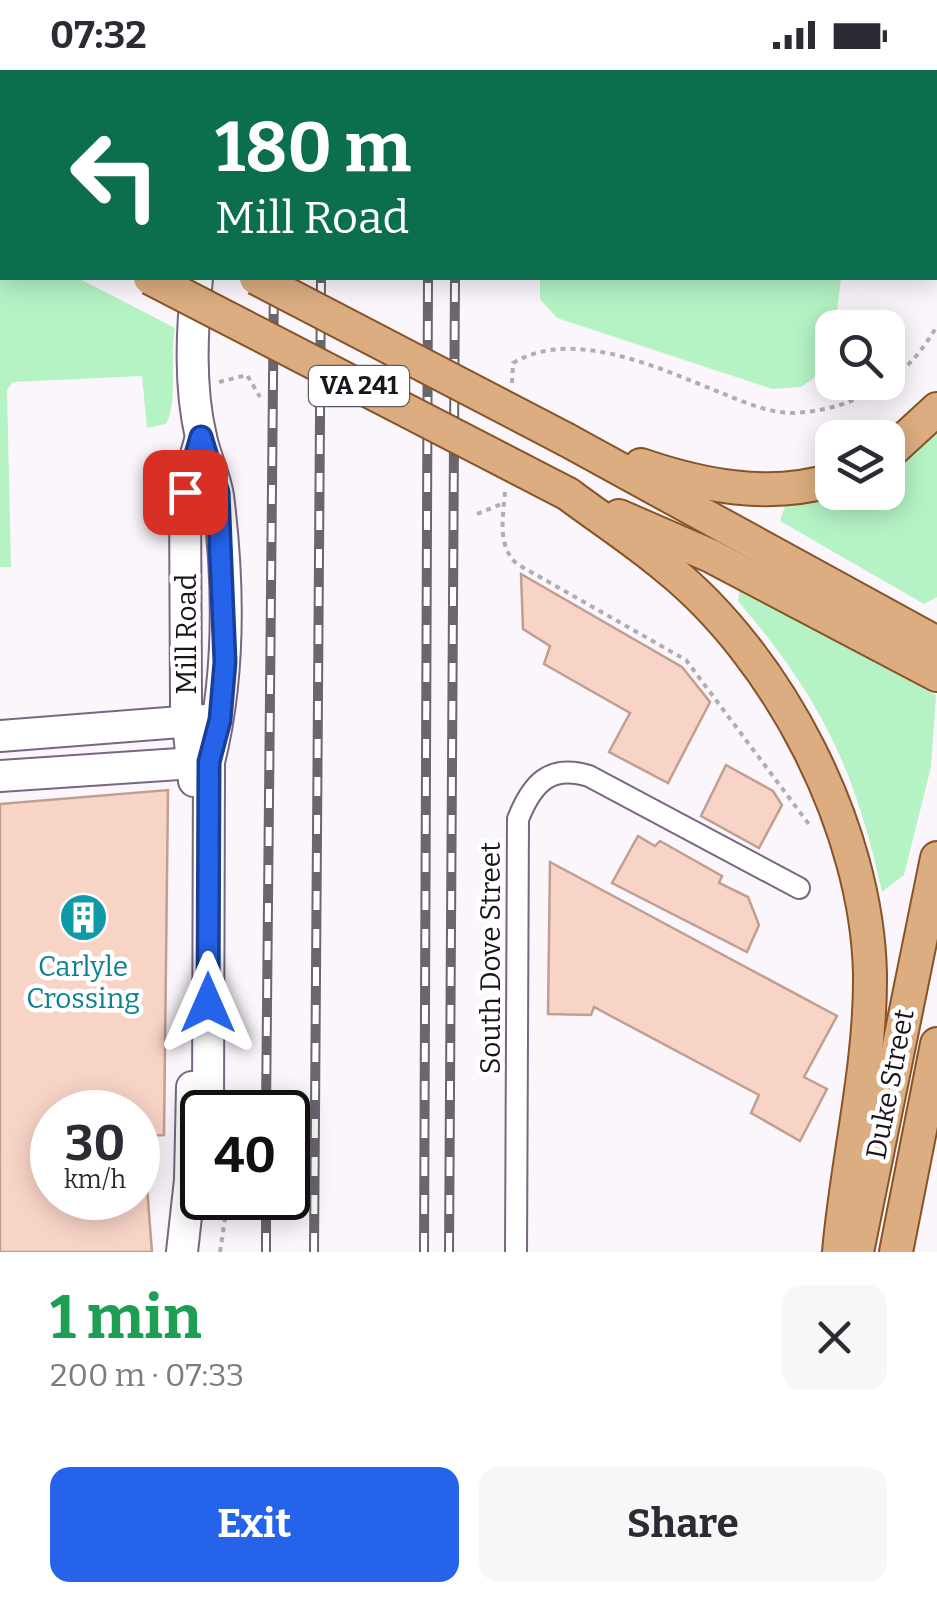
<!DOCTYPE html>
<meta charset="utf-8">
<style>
:root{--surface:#fff;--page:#f7f7f7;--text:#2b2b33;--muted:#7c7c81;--accent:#2563eb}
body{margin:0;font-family:Bitter,serif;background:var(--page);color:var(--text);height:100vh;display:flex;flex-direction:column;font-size:38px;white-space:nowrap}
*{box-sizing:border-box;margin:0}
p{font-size:32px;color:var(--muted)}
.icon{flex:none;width:55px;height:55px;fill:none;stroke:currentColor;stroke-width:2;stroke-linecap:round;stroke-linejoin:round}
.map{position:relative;height:1182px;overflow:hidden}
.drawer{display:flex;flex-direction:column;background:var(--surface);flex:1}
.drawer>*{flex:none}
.banner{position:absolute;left:0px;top:0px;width:938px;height:210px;box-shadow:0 5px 25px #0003;background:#0b6e4f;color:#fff;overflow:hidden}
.tools{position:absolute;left:815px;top:240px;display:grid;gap:20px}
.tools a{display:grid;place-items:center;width:90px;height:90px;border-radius:20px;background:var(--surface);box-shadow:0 5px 25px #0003;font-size:50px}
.speed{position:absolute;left:30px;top:1020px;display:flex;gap:20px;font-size:50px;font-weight:700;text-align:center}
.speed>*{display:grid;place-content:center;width:130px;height:130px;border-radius:50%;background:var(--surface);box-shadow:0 5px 25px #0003;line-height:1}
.speed small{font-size:25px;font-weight:400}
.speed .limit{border:5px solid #111;border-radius:15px;background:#fff;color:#111}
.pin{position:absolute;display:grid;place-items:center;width:85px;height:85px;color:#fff;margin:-42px;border-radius:20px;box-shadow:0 5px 15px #0006}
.me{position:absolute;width:110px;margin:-55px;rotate:0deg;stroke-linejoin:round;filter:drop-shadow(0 0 8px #0008)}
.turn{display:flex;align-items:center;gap:35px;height:210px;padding:0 50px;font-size:45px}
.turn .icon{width:130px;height:130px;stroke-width:2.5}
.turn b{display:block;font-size:70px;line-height:85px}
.round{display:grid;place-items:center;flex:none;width:105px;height:105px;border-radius:20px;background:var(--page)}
.summary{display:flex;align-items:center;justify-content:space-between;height:170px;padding:0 50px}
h1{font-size:60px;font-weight:700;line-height:75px;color:#1e9e55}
.action{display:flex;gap:20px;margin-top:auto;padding:20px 50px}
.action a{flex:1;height:115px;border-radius:20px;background:var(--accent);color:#fff;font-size:40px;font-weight:700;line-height:115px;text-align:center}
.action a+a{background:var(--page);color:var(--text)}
.status{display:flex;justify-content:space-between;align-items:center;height:70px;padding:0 50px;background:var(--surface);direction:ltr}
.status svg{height:28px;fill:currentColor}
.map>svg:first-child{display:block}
</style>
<div class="status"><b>07:32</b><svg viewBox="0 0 49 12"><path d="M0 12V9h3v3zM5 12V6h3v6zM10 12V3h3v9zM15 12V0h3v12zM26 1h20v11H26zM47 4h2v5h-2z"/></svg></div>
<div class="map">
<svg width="937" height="1182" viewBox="0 0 937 1182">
<rect width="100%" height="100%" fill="#fbf6fc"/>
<g fill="#b5f3c5">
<path d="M0 166 2 208H78L175 258C170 285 178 334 166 354L147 358 142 306 13 312 7 320 11 497H0Z"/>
<path d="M540 208H841L832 284 821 303 801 317 772 319 557 248 540 229Z"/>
<path d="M937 363V527L924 534 780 451 787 430 833 423 888 422V401Z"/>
<path d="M740 518 936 625 931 697 904 805 882 822C854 696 821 629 738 531Z"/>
</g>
<g fill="#f8d4c6" stroke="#c09f91" stroke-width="2.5" fill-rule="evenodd">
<path d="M521 504 682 597 710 632 668 713 609 682 630 643 544 594 550 576 523 559Z"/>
<path d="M726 695 773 721 782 735 759 778 701 746Z"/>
<path d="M168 720 164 1065 143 1066 152 1182H0V734ZM52 1042H138V1128H52Z"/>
<path d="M638 766 655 776 660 771 722 806 719 813 748 827 759 855 747 882 612 813Z"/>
<path d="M550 792 837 946 804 1007 827 1019 800 1071 751 1043 759 1025 594 937 591 945 548 944Z"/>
</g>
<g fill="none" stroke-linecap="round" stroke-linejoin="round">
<defs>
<path id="street" d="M516 1182 518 749C532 714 549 694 589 706L799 818"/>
<g id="secondary">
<path d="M237 0V2"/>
<path d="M197 208C192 260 189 316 201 367 205 387 215 406 218 426 229 513 230 607 209 692L208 1042"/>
<path d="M0 666 206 650"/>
<path d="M0 706 209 692"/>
<path d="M194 711 186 634 185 423 201 367"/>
<path d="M182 1182 190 1110 192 1017"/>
</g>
<g id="primary">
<path d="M18 2V0"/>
<path d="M0 70 2 71"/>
<path d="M0 128 2 130"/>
<path d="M567 370 937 573"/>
<path d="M888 384 937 339"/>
<path d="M641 395C702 416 769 429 832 410"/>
<path d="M568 424C600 448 634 470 665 496 779 587 867 758 870 904 871 997 847 1090 839 1182"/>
<path d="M619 446 711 486 937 605"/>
<path d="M857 1182 937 788"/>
<path d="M896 1182 937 974"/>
</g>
</defs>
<use href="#street" stroke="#796680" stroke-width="24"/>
<use href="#secondary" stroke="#796680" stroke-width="34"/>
<use href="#primary" stroke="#885427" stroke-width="36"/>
<g stroke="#b2acb3" stroke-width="4" stroke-dasharray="5 5" stroke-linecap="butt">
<path d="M219 312 247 305 260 327"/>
<path d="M512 313 513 293C574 257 658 298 719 322 742 331 767 343 793 343 816 342 839 337 860 327 897 310 916 291 937 256"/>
<path d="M505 422C503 448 497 476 517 494L686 590 811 757"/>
<path d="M477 444 504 433"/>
<path d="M220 1182 228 1128"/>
</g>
<use href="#street" stroke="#fff" stroke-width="20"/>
<use href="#secondary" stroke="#fff" stroke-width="30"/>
<use href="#primary" stroke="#dbad80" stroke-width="32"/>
<defs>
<g id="rail">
<path d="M276 2V0"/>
<path d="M322 2V0"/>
<path d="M430 2V0"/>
<path d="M454 2V0"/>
<path d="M266 1042 274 208"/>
<path d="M266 1182V1128"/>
<path d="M314 1182 321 208"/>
<path d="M424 1182 428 208"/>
<path d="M449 1182 455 208"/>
</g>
</defs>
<use href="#rail" stroke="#6b656d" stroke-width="10"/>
<use href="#rail" stroke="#fff" stroke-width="6" stroke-dasharray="19" stroke-linecap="butt"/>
<defs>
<g id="primary-bridge">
<path d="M150 208 568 424"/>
<path d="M256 208 567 370"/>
</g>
</defs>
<use href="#primary-bridge" stroke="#885427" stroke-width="36" stroke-linecap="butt"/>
<use href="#primary-bridge" stroke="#dbad80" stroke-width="32"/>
</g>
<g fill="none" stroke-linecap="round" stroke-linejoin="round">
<defs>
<path id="route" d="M185 422 201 367 218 423 225 592 220 650 209 692 208 933"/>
</defs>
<use href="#route" stroke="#184099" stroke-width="25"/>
<use href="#route" stroke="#2563eb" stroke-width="18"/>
</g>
<defs>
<symbol id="building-disc" viewBox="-11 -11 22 22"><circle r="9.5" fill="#0f9aa8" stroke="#fff"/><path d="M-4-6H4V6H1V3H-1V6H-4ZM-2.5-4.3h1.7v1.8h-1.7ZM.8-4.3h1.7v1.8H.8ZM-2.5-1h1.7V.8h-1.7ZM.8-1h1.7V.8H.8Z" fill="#fff"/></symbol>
</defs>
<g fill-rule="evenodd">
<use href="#building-disc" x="56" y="820" width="55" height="55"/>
</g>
<g text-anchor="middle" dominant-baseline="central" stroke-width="9" stroke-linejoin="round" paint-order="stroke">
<rect fill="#fff" stroke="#5f5a61" stroke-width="2.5" x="309" y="296" width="100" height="40" rx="8"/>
<g font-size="25" font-weight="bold" fill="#1b141d">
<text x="359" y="316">VA 241</text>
</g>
<g font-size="28" fill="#1b141d" stroke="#fff">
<text transform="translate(186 564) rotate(-90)">Mill Road</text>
<text transform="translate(490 888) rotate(-90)">South Dove Street</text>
<text transform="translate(890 1014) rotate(-79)">Duke Street</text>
</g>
<g font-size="28" fill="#0d838f" stroke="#fff">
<text x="83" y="896">Carlyle<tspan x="83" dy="32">Crossing</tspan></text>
</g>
</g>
</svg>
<div class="tools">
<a><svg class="icon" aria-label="search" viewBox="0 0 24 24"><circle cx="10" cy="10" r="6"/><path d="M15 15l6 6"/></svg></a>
<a><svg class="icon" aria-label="layers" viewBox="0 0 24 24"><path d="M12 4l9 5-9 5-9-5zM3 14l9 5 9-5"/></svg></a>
</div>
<div class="speed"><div>30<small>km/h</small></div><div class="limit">40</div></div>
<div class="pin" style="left:185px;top:422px;background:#d93025"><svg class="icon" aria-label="arrive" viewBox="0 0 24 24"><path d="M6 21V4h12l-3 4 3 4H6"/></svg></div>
<svg class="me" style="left:208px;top:933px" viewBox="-20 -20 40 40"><path d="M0-17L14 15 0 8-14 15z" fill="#2563eb" stroke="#fff" stroke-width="4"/></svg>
<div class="banner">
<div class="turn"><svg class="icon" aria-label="left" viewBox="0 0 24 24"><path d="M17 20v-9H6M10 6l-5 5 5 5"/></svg><div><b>180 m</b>Mill Road</div></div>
</div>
</div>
<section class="drawer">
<div class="summary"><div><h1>1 min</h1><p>200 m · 07:33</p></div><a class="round"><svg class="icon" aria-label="close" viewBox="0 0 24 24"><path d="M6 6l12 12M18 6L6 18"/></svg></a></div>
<div class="action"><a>Exit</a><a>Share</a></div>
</section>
